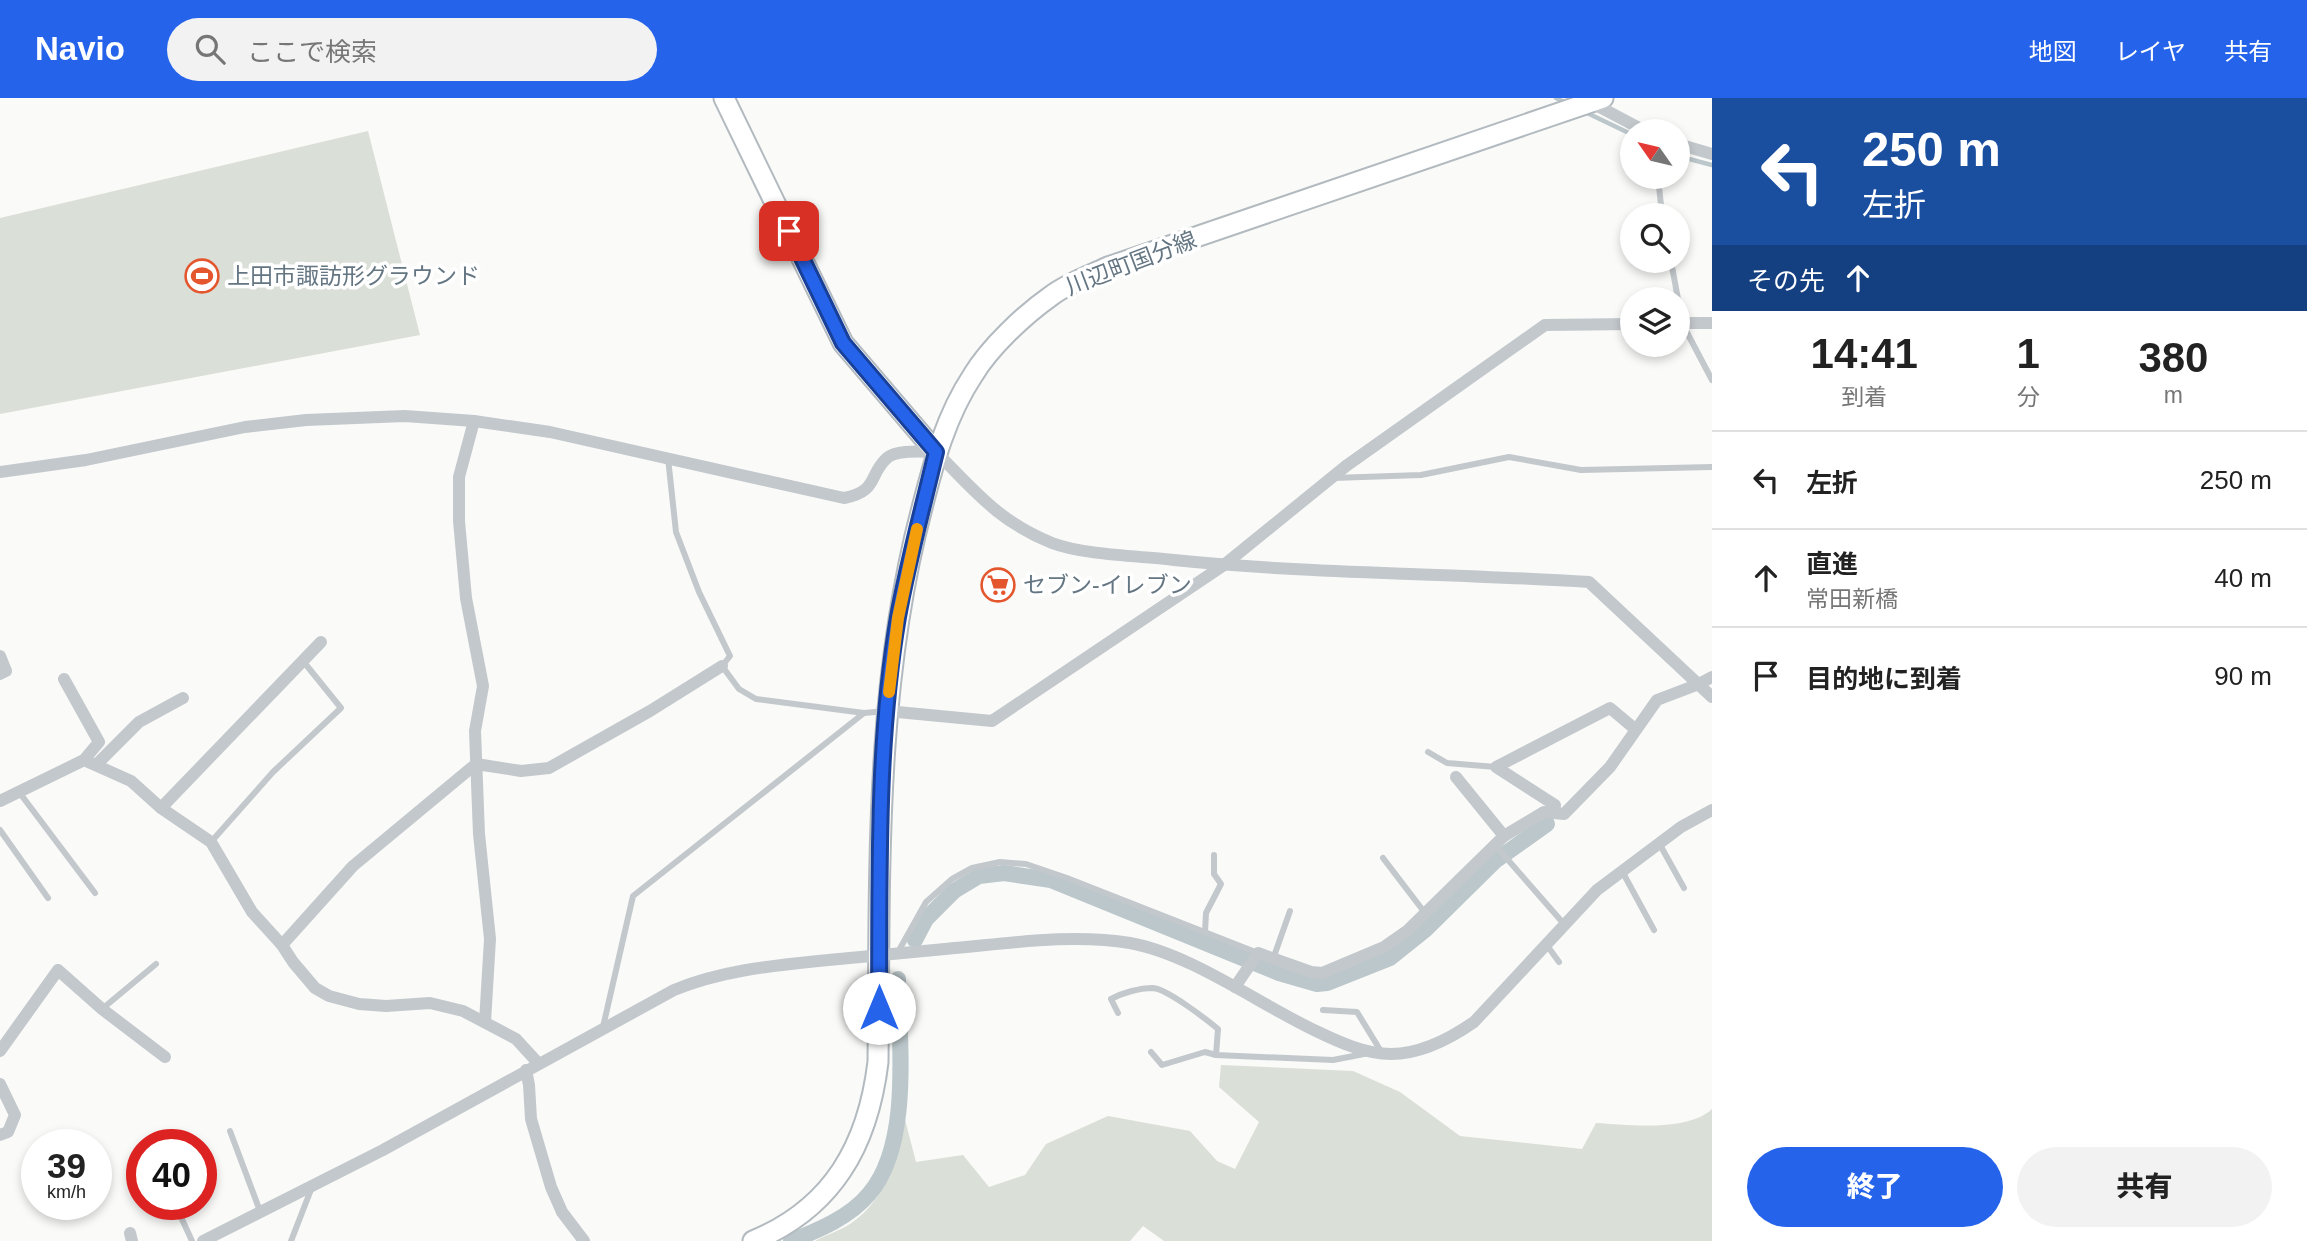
<!DOCTYPE html>
<html lang="ja">
<meta charset="utf-8">
<style>
:root{--surface:#fff;--page:#f2f2f2;--text:#222;--muted:#767676;--line:#e0e0e0;--accent:#2563eb}
body{margin:0;font-family:Arial,"Noto Sans JP",sans-serif;background:var(--page);color:var(--text);height:100vh;display:flex;flex-direction:column;font-size:26px;white-space:nowrap}
*{box-sizing:border-box;margin:0}
p{font-size:23px;color:var(--muted)}
.icon{flex:none;width:38px;height:38px;fill:none;stroke:currentColor;stroke-width:2;stroke-linecap:round;stroke-linejoin:round}
.map{position:relative;flex:1;overflow:hidden}
.side{display:flex;flex-direction:column;background:var(--surface);width:595px}
.side>*{flex:none}
.guide{background:#1a4fa0;color:#fff;overflow:hidden}
.needle{width:46px;rotate:304deg}
.fabs{position:absolute;left:1620px;top:21px;display:grid;gap:14px}
.fabs a{display:grid;place-items:center;width:70px;height:70px;border-radius:50%;background:var(--surface);box-shadow:0 4px 10px #0003;font-size:35px}
.speed{position:absolute;left:21px;top:1031px;display:flex;gap:14px;font-size:35px;font-weight:700;text-align:center}
.speed>*{display:grid;place-content:center;width:91px;height:91px;border-radius:50%;background:var(--surface);box-shadow:0 4px 10px #0003;line-height:1}
.speed small{font-size:18px;font-weight:400}
.speed .limit{border:10px solid #d22;background:#fff;color:#111}
.pin{position:absolute;display:grid;place-items:center;width:60px;height:60px;color:#fff;margin:-30px;border-radius:14px;box-shadow:0 4px 10px #0006}
.me{position:absolute;width:77px;margin:-38px;rotate:0deg;stroke-linejoin:round;filter:drop-shadow(0 0 5px #0008)}
.turn{display:flex;align-items:center;gap:24px;height:147px;padding:0 35px;font-size:32px}
.turn .icon{width:91px;height:91px;stroke-width:2.5}
.turn b{display:block;font-size:49px;line-height:60px}
.then{display:flex;align-items:center;height:66px;padding:0 35px;background:#0003;gap:14px;font-size:26px}
.eta{display:flex;justify-content:space-evenly;align-items:center;height:119px;text-align:center}
.eta b{font-size:42px;font-weight:800;line-height:49px}
.action{display:flex;gap:14px;margin-top:auto;padding:14px 35px}
.action a{flex:1;height:80px;border-radius:42px;background:var(--accent);color:#fff;font-size:28px;font-weight:800;line-height:80px;text-align:center}
.action a+a{background:var(--page);color:var(--text)}
ul{padding:0;list-style:none}
li{display:flex;align-items:center;gap:21px;height:98px;padding:0 35px;border-top:2px solid var(--line)}
li div{flex:1}
li b{display:block;font-size:26px}
li em{font-style:normal}
header{display:flex;align-items:center;gap:42px;box-sizing:border-box;height:98px;padding:0 35px;background:var(--accent);color:#fff}
header strong{font-size:33px}
nav{display:flex;gap:38px;margin-inline-start:auto;font-size:24px}
.search{width:490px;height:63px;background:var(--page);display:flex;align-items:center;gap:18px;box-sizing:border-box;padding:0 24px;border-radius:38px;color:var(--muted);font-size:26px}
main{display:flex;flex:1;min-height:0}
.map>svg:first-child{display:block}
</style>
<header>
<strong>Navio</strong>
<div class="search"><svg class="icon" aria-label="search" viewBox="0 0 24 24"><circle cx="10" cy="10" r="6"/><path d="M15 15l6 6"/></svg>ここで検索</div>
<nav><a>地図</a><a>レイヤ</a><a>共有</a></nav>
</header>
<main>
<div class="map">
<svg width="1712" height="1143" viewBox="0 0 1712 1143">
<rect width="100%" height="100%" fill="#fafaf8"/>
<g fill="#dadfd7">
<path d="M368 33 420 237 0 316V120Z"/>
<path d="M1221 967 1353 973 1400 994 1460 1038 1582 1051 1596 1025C1627 1027 1688 1034 1712 1011V1143H1164L1143 1128 1130 1143H815C826 1137 839 1133 850 1126 888 1101 897 1056 903 1014L916 1064 963 1057 989 1089 1025 1077 1046 1046 1108 1018 1190 1033 1217 1063 1235 1071 1259 1024 1219 989Z"/>
</g>
<g fill="none" stroke-linecap="round" stroke-linejoin="round">
<g stroke="#bbc7cb" stroke-width="4.5">
<path d="M1556 0 1566 5"/>
<path d="M1583 13 1633 37"/>
<path d="M1678 58 1712 67"/>
</g>
<g stroke="#bbc7cb" stroke-width="16">
<path d="M915 842 926 821 954 793 979 778 1004 775 1051 782 1279 875 1317 886 1327 885 1390 860 1425 832 1495 763 1547 726"/>
<path d="M791 1143C819 1132 850 1119 869 1096 912 1046 899 943 898 881"/>
</g>
<defs>
<g id="secondary">
<path d="M724 0 843 245 936 354"/>
<path d="M753 1143C833 1110 868 1047 878 964 880 778 874 591 922 410 934 363 946 318 973 277 990 249 1024 217 1051 198 1068 185 1089 178 1108 169L1603 0"/>
</g>
</defs>
<use href="#secondary" stroke="#b3babf" stroke-width="23"/>
<g stroke="#c3c8cc" stroke-width="6">
<path d="M1658 79 1662 117"/>
<path d="M1671 163 1678 201"/>
<path d="M1678 204 1682 225 1712 282"/>
<path d="M668 360 676 434 699 494 730 558 722 568 739 591 756 601 864 615"/>
<path d="M1333 380 1421 377 1509 359 1581 372 1712 369"/>
<path d="M1428 654 1447 665 1496 669"/>
<path d="M19 694 95 795"/>
<path d="M0 732 48 800"/>
<path d="M211 744 273 674 341 610 303 563"/>
<path d="M1659 745 1684 790"/>
<path d="M1495 747 1564 826"/>
<path d="M1383 760 1425 815"/>
<path d="M1622 773 1654 832"/>
<path d="M1205 834 1206 815 1221 786 1214 776V757"/>
<path d="M1546 846 1559 864"/>
<path d="M898 854 926 804 952 781 972 770 1000 764 1026 766 1067 780 1258 855"/>
<path d="M1273 861 1290 813"/>
<path d="M102 911 156 866"/>
<path d="M1323 912 1357 914 1382 955"/>
<path d="M1118 915 1111 901C1122 895 1139 890 1153 890 1167 891 1206 921 1218 931L1216 957"/>
<path d="M603 929 633 798 864 615 886 613"/>
<path d="M1151 954 1162 967 1205 954 1216 957 1333 962 1364 956"/>
<path d="M230 1033 260 1113"/>
<path d="M147 1043 148 1046"/>
<path d="M175 1106 192 1143"/>
<path d="M291 1143 312 1089"/>
</g>
<g stroke="#c3c8cc" stroke-width="12">
<path d="M1590 4 1645 33"/>
<path d="M1678 46 1712 56"/>
<path d="M1678 225H1712"/>
<path d="M474 323 459 379V423L466 500 483 588 475 633 479 736 490 841 485 924"/>
<path d="M0 374 86 362 245 329 306 322 405 318 474 323 550 334 844 400C879 393 868 377 887 360 897 351 923 354 936 354 976 394 998 423 1052 445 1083 457 1140 458 1174 462 1311 476 1450 475 1589 484L1712 599"/>
<path d="M0 558 6 573 0 576"/>
<path d="M64 581 99 644 84 662"/>
<path d="M887 613 992 623 1224 467 1346 368 1545 227 1633 226"/>
<path d="M96 667 139 624 183 600"/>
<path d="M1456 679 1504 738"/>
<path d="M0 703 84 662 131 683 161 710 211 744 252 814 282 847 293 864 315 890 329 898 359 906 386 908 430 905 463 913 516 941 538 965"/>
<path d="M161 710 321 544"/>
<path d="M1554 715 1555 707 1496 669 1610 610 1635 631"/>
<path d="M282 847 353 768 476 666 521 673 549 670 650 613 722 568"/>
<path d="M1235 889 1258 855 1311 874 1322 875 1384 849 1407 833 1504 738 1544 714 1564 716 1610 669 1657 602 1699 586 1712 579"/>
<path d="M0 953 58 872 102 911 165 959"/>
<path d="M526 972 529 987 531 1021 551 1089 562 1114 584 1143"/>
<path d="M0 986 15 1017 8 1034 0 1037"/>
<path d="M130 1135 132 1143"/>
<path d="M203 1143 383 1052 674 892C720 873 769 868 818 863 861 859 903 855 945 851 1005 846 1070 835 1130 845 1191 856 1259 906 1316 933 1339 944 1365 956 1391 956 1420 956 1451 940 1474 924L1597 792 1681 729 1712 712"/>
</g>
<use href="#secondary" stroke="#fff" stroke-width="19"/>
</g>
<g fill="none" stroke-linecap="round" stroke-linejoin="round">
<defs>
<path id="route" d="M789 133 843 245 936 354C923 409 908 463 898 519 876 648 880 780 879 910"/>
</defs>
<use href="#route" stroke="#184099" stroke-width="18"/>
<use href="#route" stroke="#2563eb" stroke-width="12"/>
<path stroke="#f59e0b" stroke-width="12" d="M889 594 898 520 917 431"/>
</g>
<defs>
<symbol id="stadium-ring" viewBox="-11 -11 22 22"><circle r="9.5" fill="#fff" stroke="#e4572e" stroke-width="1.5"/><path d="M0-5a6.5 5 0 1 0 0 10a6.5 5 0 1 0 0-10ZM-3.5-1.8h7v3.6h-7Z" fill="#e4572e"/></symbol>
<symbol id="supermarket-ring" viewBox="-11 -11 22 22"><circle r="9.5" fill="#fff" stroke="#e4572e" stroke-width="1.5"/><path d="M-6-5.5h2.5l.6 2H6L4.5 2H-2.5L-4.4-4H-6ZM-1.5 3.2a1.3 1.3 0 1 0 .1 0ZM3 3.2a1.3 1.3 0 1 0 .1 0Z" fill="#e4572e"/></symbol>
</defs>
<g fill-rule="evenodd">
<use href="#stadium-ring" x="183" y="159" width="38" height="38"/>
<use href="#supermarket-ring" x="979" y="468" width="38" height="38"/>
</g>
<g text-anchor="middle" dominant-baseline="central" stroke-width="7" stroke-linejoin="round" paint-order="stroke">
<g font-size="23" fill="#657683" stroke="#fff">
<text transform="translate(1131 165) rotate(-21)">川辺町国分線</text>
</g>
<g font-size="23" fill="#657683" stroke="#fff" text-anchor="start">
<text x="227" y="178">上田市諏訪形グラウンド</text>
<text x="1023" y="487">セブン-イレブン</text>
</g>
</g>
</svg>
<div class="fabs">
<a><svg class="needle" viewBox="-14 -14 28 28"><path d="M0-13l5 13h-10z" fill="#e53935"/><path d="M0 13l5-13h-10z" fill="#767676"/></svg></a>
<a><svg class="icon" aria-label="search" viewBox="0 0 24 24"><circle cx="10" cy="10" r="6"/><path d="M15 15l6 6"/></svg></a>
<a><svg class="icon" aria-label="layers" viewBox="0 0 24 24"><path d="M12 4l9 5-9 5-9-5zM3 14l9 5 9-5"/></svg></a>
</div>
<div class="speed"><div>39<small>km/h</small></div><div class="limit">40</div></div>
<div class="pin" style="left:789px;top:133px;background:#d93025"><svg class="icon" aria-label="arrive" viewBox="0 0 24 24"><path d="M6 21V4h12l-3 4 3 4H6"/></svg></div>
<svg class="me" style="left:879px;top:910px" viewBox="-20 -20 40 40"><circle r="19" fill="#fff"/><path d="M0-13L10 11 0 6-10 11z" fill="#2563eb"/></svg>
</div>
<section class="side">
<div class="guide">
<div class="turn"><svg class="icon" aria-label="left" viewBox="0 0 24 24"><path d="M17 20v-9H6M10 6l-5 5 5 5"/></svg><div><b>250 m</b>左折</div></div>
<div class="then">その先<svg class="icon" aria-label="ahead" viewBox="0 0 24 24"><path d="M12 20V5M6 11l6-6 6 6"/></svg></div>
</div>
<div class="eta">
<div><b>14:41</b><p>到着</p></div>
<div><b>1</b><p>分</p></div>
<div><b>380</b><p>m</p></div>
</div>
<ul>
<li><svg class="icon" aria-label="left" viewBox="0 0 24 24"><path d="M17 20v-9H6M10 6l-5 5 5 5"/></svg><div><b>左折</b></div><em>250 m</em></li>
<li><svg class="icon" aria-label="ahead" viewBox="0 0 24 24"><path d="M12 20V5M6 11l6-6 6 6"/></svg><div><b>直進</b><p>常田新橋</p></div><em>40 m</em></li>
<li><svg class="icon" aria-label="arrive" viewBox="0 0 24 24"><path d="M6 21V4h12l-3 4 3 4H6"/></svg><div><b>目的地に到着</b></div><em>90 m</em></li>
</ul>
<div class="action"><a>終了</a><a>共有</a></div>
</section>
</main>
